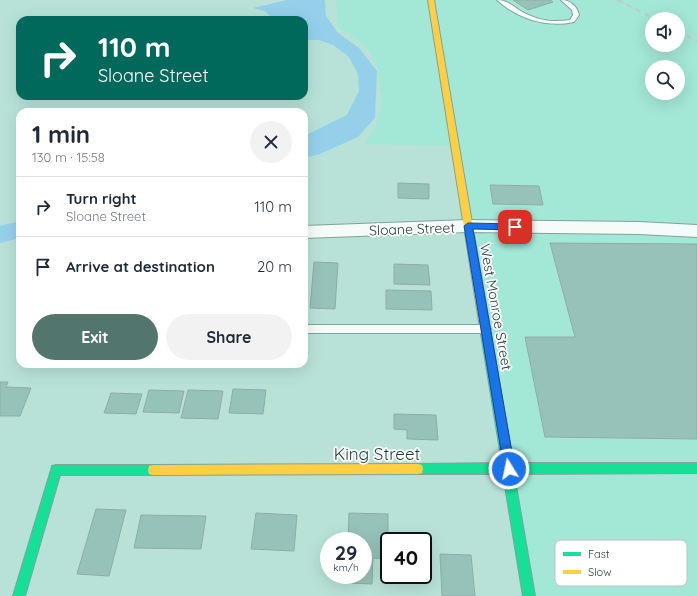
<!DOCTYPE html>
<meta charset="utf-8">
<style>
:root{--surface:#fff;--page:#f2f2f3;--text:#1f2937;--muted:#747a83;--line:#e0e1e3;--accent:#52766d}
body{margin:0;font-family:Quicksand,sans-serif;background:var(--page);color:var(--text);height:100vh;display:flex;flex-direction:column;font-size:15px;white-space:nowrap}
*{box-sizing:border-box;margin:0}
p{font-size:13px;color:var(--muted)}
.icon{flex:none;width:22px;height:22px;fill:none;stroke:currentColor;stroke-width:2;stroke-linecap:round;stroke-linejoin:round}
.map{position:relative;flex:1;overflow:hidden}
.details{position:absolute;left:16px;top:108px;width:292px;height:260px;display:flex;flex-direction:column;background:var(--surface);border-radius:12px;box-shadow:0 4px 16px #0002}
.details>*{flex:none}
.guide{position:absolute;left:16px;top:16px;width:292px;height:84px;border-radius:12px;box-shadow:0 4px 16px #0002;background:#00695c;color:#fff;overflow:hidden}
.tools{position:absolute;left:645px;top:12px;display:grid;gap:8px}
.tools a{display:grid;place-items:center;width:40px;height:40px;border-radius:50%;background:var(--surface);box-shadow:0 4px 16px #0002;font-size:20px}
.speed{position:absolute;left:320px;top:532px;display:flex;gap:8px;font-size:20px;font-weight:700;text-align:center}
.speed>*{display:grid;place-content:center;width:52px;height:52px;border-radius:50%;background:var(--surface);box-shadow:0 4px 16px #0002;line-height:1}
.speed small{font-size:10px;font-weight:400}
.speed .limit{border:2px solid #111;border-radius:6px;background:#fff;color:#111}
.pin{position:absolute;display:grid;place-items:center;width:34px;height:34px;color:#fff;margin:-17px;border-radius:8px;box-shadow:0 2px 6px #0006}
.me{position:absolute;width:44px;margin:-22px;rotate:350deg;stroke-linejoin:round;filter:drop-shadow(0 0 3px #0008)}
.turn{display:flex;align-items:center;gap:14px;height:84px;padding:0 16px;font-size:18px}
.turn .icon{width:52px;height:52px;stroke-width:2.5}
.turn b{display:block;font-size:28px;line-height:34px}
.round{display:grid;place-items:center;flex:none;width:42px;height:42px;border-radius:21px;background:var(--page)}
.summary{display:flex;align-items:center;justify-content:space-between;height:68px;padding:0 16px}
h1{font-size:24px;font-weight:800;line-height:30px}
.action{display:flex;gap:8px;margin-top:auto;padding:8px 16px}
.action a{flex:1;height:46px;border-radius:24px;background:var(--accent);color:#fff;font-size:16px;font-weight:800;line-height:46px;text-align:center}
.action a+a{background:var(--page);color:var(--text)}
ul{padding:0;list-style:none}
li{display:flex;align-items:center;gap:12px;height:60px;padding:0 16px;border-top:1px solid var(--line)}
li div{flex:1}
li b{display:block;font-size:15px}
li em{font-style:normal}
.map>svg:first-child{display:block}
</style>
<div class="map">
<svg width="697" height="596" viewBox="0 0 697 596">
<rect width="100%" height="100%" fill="#b8e2d8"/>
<path fill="#a3e7d6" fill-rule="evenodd" d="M336 0H697V596H529L456 146 365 144 376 126 382 101 377 65 364 45 338 27ZM652 19H678V45H652ZM652 67H678V93H652Z"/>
<g fill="#95d0ea">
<path d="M287 0H325L326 16 338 33 359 48 377 71 375 118 358 137 320 154 304 158V136L347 115 359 91 358 74 349 57 333 45 319 40H304V20H274L265 11 253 8Z"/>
<path d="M20 221V238L0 243V226Z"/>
</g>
<g fill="#96c2b9" stroke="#8daea6">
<path d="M513 0H550L553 2 528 10Z"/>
<path d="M398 183 429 184V199L398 198Z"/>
<path d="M490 185 539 186 543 205 493 204Z"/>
<path d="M550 243 697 244V439L545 437 525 337H575Z"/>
<path d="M314 262 338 263 335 309 310 308Z"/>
<path d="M394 264 428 265 430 285 394 284Z"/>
<path d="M386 290 431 291 432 310 386 309Z"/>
<path d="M31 364H55L54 367 30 366Z"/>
<path d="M0 382H8L6 387 31 388 20 416H0Z"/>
<path d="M233 389 266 390 263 414 229 413Z"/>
<path d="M149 390 184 391 179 413 143 412Z"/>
<path d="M188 390 223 391 218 419 181 418Z"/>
<path d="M111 393 142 394 136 414 104 413Z"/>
<path d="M394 414 436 415 438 440 407 439V430L394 429Z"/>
<path d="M96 509 126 510 109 576 77 574Z"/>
<path d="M256 513 297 515 294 551 251 549Z"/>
<path d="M349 513 388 514V559L373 558 372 584 347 583V575H363V541H348Z"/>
<path d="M141 515 206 516 201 549 134 548Z"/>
<path d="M440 554 471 555 475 596H442Z"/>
</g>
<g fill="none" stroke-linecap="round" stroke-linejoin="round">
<defs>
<g id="lane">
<path d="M497 0C506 0 512 5 519 10 536 20 551 23 570 20L573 15 572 10 561 0C570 0 577 6 579 15L574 22C546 28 518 19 497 0Z"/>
<path d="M304 325H486L489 326 491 329 489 332 486 333H304Z"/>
</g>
<path id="street" d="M468 220 639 222 697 225V237L639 234 468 232 304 238V226Z"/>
<g id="fast">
<path d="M486 330 489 331 491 334 513 463H697V473L514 474 535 596H523L503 474H418L414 473 413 469 414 465 418 464 502 463 481 334 483 331Z"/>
<path d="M56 465H153L157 466 158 470 157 474 153 475H60L25 596H13L51 470 52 466Z"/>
</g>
<g id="slow">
<path d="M428 0H434L491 334 489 337 486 338 483 337 481 334Z"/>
<path d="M418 464 422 465 423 469 422 473 418 474 153 475 149 474 148 470 149 466 153 465Z"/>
</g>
</defs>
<use href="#lane" stroke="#80a39b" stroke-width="2"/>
<use href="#street" stroke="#80a39b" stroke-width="2"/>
<use href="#fast" stroke="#80a39b" stroke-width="2"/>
<use href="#slow" stroke="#80a39b" stroke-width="2"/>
<use href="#lane" fill="#f4fbf9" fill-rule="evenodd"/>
<use href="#street" fill="#f4fbf9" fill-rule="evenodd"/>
<use href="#fast" fill="#16e098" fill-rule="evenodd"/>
<use href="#slow" fill="#ffcf43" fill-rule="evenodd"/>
<g stroke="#bfcbc8" stroke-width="2" stroke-dasharray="5 5" stroke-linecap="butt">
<path d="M618 0 655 19"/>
<path d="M678 31 697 41"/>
</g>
</g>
<path fill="#1a73e8" stroke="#114b97" d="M468 223 515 224 519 227 515 230 473 229 515 469 513 473 509 475 505 473 504 469 464 226Z"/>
<g text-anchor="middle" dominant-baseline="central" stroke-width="3.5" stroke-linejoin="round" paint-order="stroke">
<g font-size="14" fill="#1b3c34" stroke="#fff">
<text transform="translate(412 229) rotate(-2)">Sloane Street</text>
<text transform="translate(496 307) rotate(80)">West Monroe Street</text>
</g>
<g font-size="17" fill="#1b3c34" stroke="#fff">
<text x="377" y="453">King Street</text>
</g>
</g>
<rect x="555" y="540" width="132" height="46" rx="6" fill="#fff" stroke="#bbc4c2" stroke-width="1"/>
<rect x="563" y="552" width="18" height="4" fill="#16e098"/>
<rect x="563" y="570" width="18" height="4" fill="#ffcf43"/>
<g font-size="11" fill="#1b3c34">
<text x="588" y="558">Fast</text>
<text x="588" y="576">Slow</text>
</g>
</svg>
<div class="tools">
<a><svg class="icon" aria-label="sound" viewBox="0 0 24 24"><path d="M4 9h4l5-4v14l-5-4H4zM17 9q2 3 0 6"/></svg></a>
<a><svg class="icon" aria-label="search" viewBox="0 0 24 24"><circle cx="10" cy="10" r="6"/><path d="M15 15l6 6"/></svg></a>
</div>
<div class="speed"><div>29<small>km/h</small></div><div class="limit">40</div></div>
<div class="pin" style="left:515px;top:227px;background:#d93025"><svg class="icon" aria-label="arrive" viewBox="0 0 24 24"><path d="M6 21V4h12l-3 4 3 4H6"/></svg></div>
<svg class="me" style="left:509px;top:469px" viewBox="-20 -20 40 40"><circle r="17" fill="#1a73e8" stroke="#fff" stroke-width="3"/><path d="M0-11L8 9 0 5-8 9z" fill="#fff"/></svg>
<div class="guide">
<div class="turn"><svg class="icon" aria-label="right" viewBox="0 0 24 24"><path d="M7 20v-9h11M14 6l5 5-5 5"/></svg><div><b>110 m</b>Sloane Street</div></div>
</div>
<section class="details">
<div class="summary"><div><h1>1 min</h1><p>130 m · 15:58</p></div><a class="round"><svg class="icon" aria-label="close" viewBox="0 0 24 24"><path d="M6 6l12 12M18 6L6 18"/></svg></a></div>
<ul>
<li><svg class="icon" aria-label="right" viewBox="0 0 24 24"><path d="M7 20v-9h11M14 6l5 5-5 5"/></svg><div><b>Turn right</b><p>Sloane Street</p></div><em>110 m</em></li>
<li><svg class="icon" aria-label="arrive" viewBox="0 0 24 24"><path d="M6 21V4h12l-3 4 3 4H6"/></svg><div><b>Arrive at destination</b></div><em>20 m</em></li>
</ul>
<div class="action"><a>Exit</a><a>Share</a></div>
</section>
</div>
